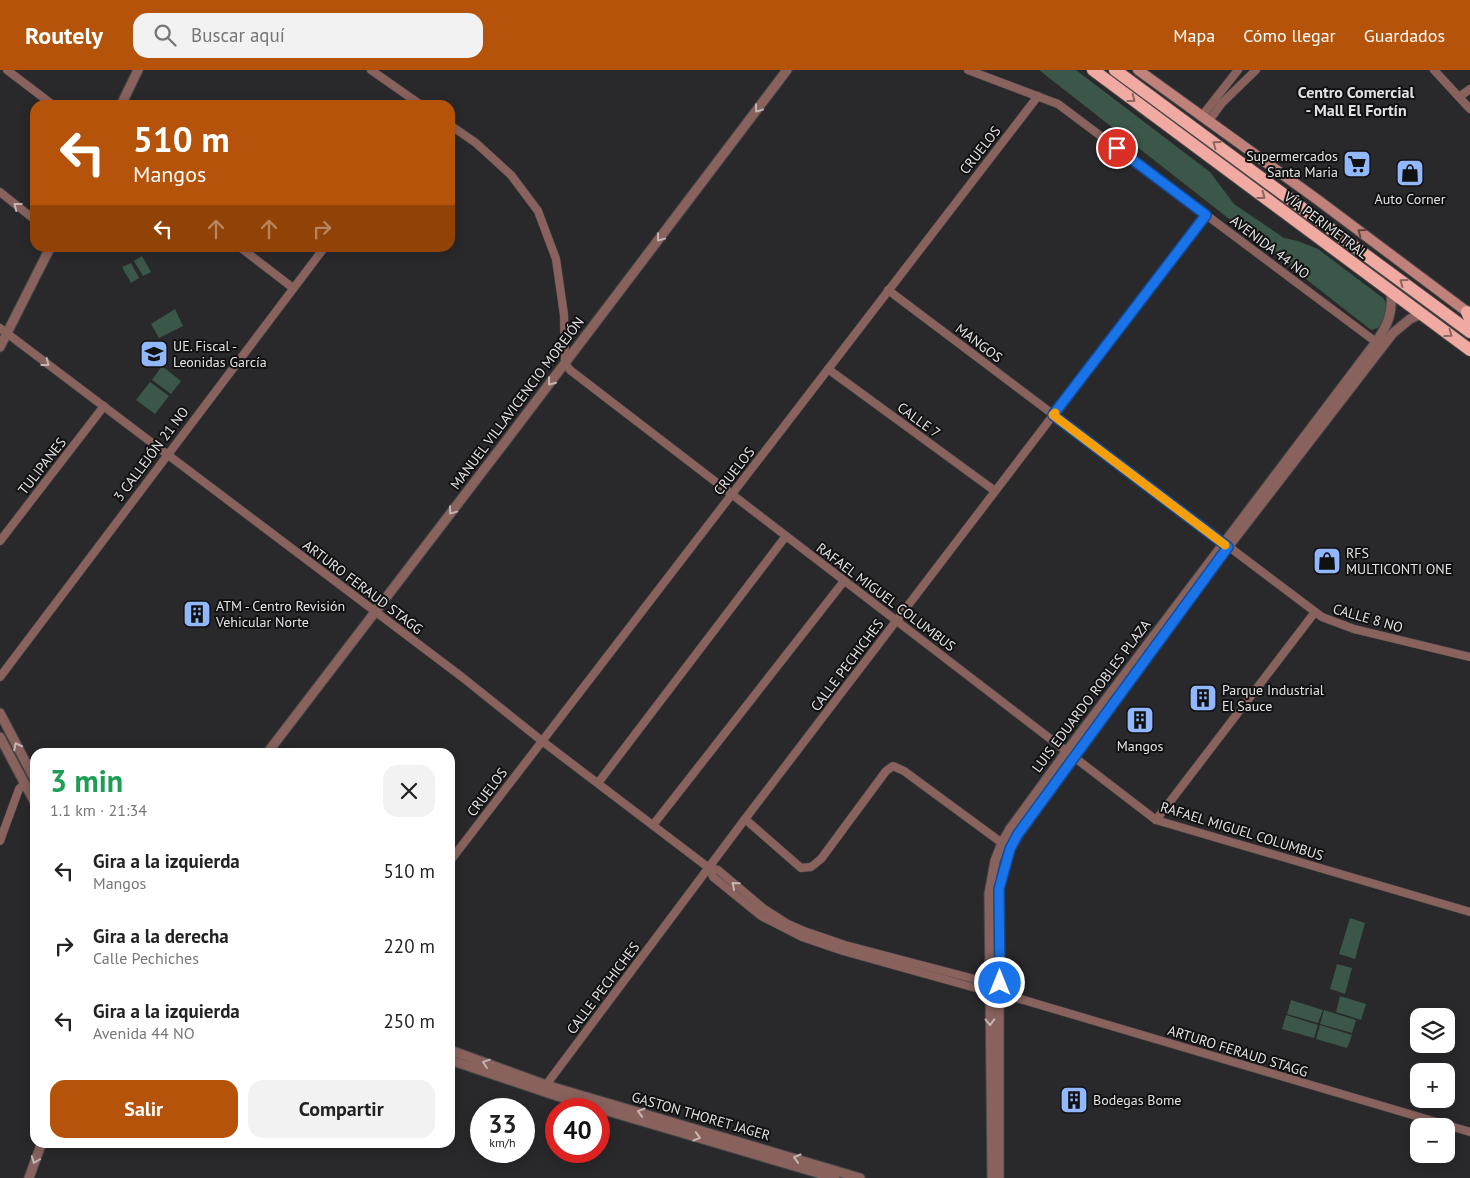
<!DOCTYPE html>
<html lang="es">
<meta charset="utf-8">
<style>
:root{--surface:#fff;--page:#f2f2f2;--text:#222;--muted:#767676;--accent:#b45309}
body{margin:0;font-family:"PT Sans",sans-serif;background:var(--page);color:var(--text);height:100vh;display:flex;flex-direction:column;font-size:19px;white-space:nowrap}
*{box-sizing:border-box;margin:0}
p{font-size:16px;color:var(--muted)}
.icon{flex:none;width:28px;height:28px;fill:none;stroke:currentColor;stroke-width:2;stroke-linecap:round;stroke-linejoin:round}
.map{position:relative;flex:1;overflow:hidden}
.side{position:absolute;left:30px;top:678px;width:425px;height:400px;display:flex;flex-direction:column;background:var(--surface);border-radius:15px;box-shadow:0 2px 12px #0003}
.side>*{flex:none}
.top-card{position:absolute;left:30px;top:30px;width:425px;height:152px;border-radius:15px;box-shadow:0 2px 12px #0003;background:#b45309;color:#fff;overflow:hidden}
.controls{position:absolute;left:1410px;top:938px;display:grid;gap:10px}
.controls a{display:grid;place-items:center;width:45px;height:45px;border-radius:10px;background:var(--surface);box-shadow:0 2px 12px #0003;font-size:25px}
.speed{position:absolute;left:470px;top:1028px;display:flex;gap:10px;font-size:25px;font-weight:700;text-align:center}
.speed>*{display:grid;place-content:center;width:65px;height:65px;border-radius:50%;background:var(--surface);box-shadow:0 2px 12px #0003;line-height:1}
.speed small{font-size:12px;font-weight:400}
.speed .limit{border:8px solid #d22;background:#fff;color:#111}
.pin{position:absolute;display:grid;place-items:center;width:42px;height:42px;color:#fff;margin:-21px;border:2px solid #fff;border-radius:50%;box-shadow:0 1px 5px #0007}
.me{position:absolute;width:55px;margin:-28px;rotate:0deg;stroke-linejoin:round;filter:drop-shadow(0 0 4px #0008)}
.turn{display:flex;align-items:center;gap:18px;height:105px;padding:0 20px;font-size:22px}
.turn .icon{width:65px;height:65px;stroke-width:2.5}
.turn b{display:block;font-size:35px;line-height:42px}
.lanes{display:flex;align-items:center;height:48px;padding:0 20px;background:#0003;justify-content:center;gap:25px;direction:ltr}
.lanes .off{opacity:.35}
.round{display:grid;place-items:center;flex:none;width:52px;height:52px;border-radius:15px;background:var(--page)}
.headline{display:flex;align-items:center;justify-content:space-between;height:85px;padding:0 20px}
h1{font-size:30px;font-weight:600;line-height:38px;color:#1e9e55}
.cta{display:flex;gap:10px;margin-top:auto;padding:10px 20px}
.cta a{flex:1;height:58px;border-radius:15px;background:var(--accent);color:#fff;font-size:20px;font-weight:600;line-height:58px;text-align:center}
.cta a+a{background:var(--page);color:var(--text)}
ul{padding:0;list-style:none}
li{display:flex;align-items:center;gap:15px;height:75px;padding:0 20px}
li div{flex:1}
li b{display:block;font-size:19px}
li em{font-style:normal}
header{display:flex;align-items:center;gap:30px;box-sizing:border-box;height:70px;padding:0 25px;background:var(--accent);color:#fff}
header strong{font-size:24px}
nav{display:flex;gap:28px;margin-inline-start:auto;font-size:18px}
.search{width:350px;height:45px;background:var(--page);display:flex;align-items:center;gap:12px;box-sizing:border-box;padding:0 18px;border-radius:15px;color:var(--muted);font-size:19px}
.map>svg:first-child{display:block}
</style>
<header>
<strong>Routely</strong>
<div class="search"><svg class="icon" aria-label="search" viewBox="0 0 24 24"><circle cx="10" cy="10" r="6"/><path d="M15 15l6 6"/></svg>Buscar aquí</div>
<nav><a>Mapa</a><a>Cómo llegar</a><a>Guardados</a></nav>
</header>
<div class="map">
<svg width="1470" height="1108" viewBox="0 0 1470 1108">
<rect width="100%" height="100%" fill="#29282b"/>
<g fill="#3a5749">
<path d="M1039 0H1076L1210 102 1234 134 1284 168 1298 171 1318 179 1383 228C1392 239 1384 248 1378 258L1371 260Z"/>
<path d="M142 186 151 202 143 206 134 191Z"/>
<path d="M131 193 139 208 131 213 122 197Z"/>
<path d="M175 239 183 256 159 268 151 254Z"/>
<path d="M162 296 181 311 171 324 152 310Z"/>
<path d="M150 312 169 326 155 344 136 330Z"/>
<path d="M1350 848 1365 853 1355 889 1339 884Z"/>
<path d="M1337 894 1352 898 1345 924 1330 919Z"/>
<path d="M1340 926 1366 934 1361 950 1336 942Z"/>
<path d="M1291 930 1323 940 1318 953 1287 944Z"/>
<path d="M1324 940 1356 950 1352 963 1320 954Z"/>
<path d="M1286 945 1318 955 1314 968 1282 959Z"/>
<path d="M1320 955 1352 965 1347 978 1316 969Z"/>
</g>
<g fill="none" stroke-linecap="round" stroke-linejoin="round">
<defs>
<g id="minor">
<path d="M7 0 53 35"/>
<path d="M371 0 421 35"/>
<path d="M968 0 1058 34 1376 272"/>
<path d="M1434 0 1470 39"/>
<path d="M1459 27 1470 19"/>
<path d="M1201 47 1238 0"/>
<path d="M1208 52 1222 33 1256 0"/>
<path d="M450 55 476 73 511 105 538 141 556 189 564 245 565 293 570 300 1156 750 1470 842"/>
<path d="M0 122 35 150"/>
<path d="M241 178 293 218"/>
<path d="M888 220 1322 547 1354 559 1470 587"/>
<path d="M0 258 462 607 542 671 709 798 718 800 763 838 788 854 804 861 845 875 990 913"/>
<path d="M828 299 995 421"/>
<path d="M0 471 104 336"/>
<path d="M0 607 324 178"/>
<path d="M598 713 786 466"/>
<path d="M745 749 801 798 811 797 821 789 886 701 893 696 904 701 1002 773"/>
<path d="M1156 750 1315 542"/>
<path d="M653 755 844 511"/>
<path d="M0 771 19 719 25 713"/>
<path d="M450 791 1038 26"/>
<path d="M709 798 713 807 761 846 802 867 843 881 990 922"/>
<path d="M1000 923 1470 1062"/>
<path d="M546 1015 745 749 1206 145"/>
</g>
<g id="tertiary">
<path d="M121 35 138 0"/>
<path d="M0 277 50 178"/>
<path d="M0 643 35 710"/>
<path d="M0 667 35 733"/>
<path d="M268 682 515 359 787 0"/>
<path d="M450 980 546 1015 860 1108"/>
<path d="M450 990 560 1027 835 1108"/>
<path d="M29 1108 42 1072"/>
<path d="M992 1108 989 824 995 791 1002 773 1010 759 1067 681 1376 272C1388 255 1393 242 1391 222"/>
<path d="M999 1108V819L1010 779 1018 765 1228 477 1393 263 1410 249 1421 244"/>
</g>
<path id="secondary" d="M1138 0 1318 130 1470 244"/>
<g id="trunk">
<path d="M1093 0 1470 280"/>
<path d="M1115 0 1470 262"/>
<path d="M1467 242 1470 249"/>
</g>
</defs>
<use href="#minor" stroke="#474648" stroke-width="9"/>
<use href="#tertiary" stroke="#474648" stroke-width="11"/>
<use href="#secondary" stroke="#474648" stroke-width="12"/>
<use href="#trunk" stroke="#474648" stroke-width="14"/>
<use href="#minor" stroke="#89625d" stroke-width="8"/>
<use href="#tertiary" stroke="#89625d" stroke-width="9"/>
<use href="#secondary" stroke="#c0817a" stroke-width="10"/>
<use href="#trunk" stroke="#f0aaa2" stroke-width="12"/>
</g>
<defs><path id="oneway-chevron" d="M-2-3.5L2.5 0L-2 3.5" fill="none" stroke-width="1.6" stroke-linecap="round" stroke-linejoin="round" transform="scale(1.25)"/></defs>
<g stroke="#8c6561">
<use href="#oneway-chevron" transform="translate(1132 29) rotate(37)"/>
<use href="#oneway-chevron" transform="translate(1216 74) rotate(-144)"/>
<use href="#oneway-chevron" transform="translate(1262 126) rotate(37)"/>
<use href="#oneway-chevron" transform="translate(1403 212) rotate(-144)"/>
<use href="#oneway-chevron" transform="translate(1449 264) rotate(36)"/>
</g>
<g stroke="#c3b5b4">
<use href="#oneway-chevron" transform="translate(758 39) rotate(127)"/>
<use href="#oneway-chevron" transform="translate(17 136) rotate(-142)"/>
<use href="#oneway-chevron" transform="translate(660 168) rotate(127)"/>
<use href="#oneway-chevron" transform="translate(46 293) rotate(37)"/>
<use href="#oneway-chevron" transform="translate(551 312) rotate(128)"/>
<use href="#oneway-chevron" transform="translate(452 441) rotate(127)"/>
<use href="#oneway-chevron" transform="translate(17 676) rotate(-117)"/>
<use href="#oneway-chevron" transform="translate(735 815) rotate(-140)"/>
<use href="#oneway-chevron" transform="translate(990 952) rotate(89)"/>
<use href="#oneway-chevron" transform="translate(486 993) rotate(-161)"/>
<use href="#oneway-chevron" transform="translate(641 1042) rotate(-164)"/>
<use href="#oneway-chevron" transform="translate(697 1067) rotate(16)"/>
<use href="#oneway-chevron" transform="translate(797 1088) rotate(-163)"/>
<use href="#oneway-chevron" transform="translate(35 1090) rotate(111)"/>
</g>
<use stroke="#604341" href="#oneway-chevron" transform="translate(1361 162) rotate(-144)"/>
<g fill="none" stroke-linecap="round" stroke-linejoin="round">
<defs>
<path id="route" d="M1000 913 999 819 1010 779 1018 764 1228 477 1053 345 1206 145 1117 78"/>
</defs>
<use href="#route" stroke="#114b97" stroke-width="12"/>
<use href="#route" stroke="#1a73e8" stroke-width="9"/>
<path stroke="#f59e0b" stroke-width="9" d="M1055 343 1053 345 1225 475"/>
</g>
<defs>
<symbol id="supermarket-square" viewBox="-11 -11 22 22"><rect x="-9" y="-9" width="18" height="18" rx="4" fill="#91b8fd" stroke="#121112"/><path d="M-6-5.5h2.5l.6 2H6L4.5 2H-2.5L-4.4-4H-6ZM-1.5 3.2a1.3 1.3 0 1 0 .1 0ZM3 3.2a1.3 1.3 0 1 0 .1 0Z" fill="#111"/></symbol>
<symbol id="shop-square" viewBox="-11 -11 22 22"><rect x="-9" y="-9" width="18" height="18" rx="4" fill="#91b8fd" stroke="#121112"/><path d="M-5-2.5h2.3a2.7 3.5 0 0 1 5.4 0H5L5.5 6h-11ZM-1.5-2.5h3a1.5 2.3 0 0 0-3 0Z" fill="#111"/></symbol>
<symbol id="school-square" viewBox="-11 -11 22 22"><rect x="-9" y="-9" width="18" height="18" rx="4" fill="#91b8fd" stroke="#121112"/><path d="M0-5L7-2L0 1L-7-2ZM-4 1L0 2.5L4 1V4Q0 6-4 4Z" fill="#111"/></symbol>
<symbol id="building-square" viewBox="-11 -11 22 22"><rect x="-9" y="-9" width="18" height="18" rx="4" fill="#91b8fd" stroke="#121112"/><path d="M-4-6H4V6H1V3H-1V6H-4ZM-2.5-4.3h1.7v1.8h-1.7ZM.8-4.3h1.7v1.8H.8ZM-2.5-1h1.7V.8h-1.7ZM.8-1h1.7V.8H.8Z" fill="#111"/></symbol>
</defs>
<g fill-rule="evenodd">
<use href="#supermarket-square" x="1341" y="78" width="32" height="32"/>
<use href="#shop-square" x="1394" y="87" width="32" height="32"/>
<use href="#school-square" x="138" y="268" width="32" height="32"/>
<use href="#shop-square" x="1311" y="475" width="32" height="32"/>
<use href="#building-square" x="181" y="528" width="32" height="32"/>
<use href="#building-square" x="1187" y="612" width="32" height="32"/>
<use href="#building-square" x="1124" y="634" width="32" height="32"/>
<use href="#building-square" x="1058" y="1014" width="32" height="32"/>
</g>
<g text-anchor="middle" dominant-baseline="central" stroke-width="4" stroke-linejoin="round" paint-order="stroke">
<g font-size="14" fill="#e2e1e3" stroke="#121112">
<text transform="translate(980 80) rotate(-52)">CRUELOS</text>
<text transform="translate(1326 155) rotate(37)">VÍA PERIMETRAL</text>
<text transform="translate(1270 177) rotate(37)">AVENIDA 44 NO</text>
<text transform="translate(979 273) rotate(37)">MANGOS</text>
<text transform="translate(517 333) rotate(-53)">MANUEL VILLAVICENCIO MOREJÓN</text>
<text transform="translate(919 350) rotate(36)">CALLE 7</text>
<text transform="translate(151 384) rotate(-53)">3 CALLEJÓN 21 NO</text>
<text transform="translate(42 396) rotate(-52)">TULIPANES</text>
<text transform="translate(734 401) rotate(-52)">CRUELOS</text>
<text transform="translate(363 517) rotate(37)">ARTURO FERAUD STAGG</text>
<text transform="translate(886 527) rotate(37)">RAFAEL MIGUEL COLUMBUS</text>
<text transform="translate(1368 548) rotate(16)">CALLE 8 NO</text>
<text transform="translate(847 595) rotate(-53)">CALLE PECHICHES</text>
<text transform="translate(1091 626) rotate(-53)">LUIS EDUARDO ROBLES PLAZA</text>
<text transform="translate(487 722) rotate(-53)">CRUELOS</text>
<text transform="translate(1242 761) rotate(17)">RAFAEL MIGUEL COLUMBUS</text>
<text transform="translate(603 918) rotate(-53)">CALLE PECHICHES</text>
<text transform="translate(1238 981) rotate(17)">ARTURO FERAUD STAGG</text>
<text transform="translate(701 1046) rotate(16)">GASTON THORET JAGER</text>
</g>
<g font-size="14" fill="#e2e1e3" stroke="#121112" text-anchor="start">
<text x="1338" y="86" text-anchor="end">Supermercados<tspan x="1338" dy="16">Santa Maria</tspan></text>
<text x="1410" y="129" text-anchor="middle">Auto Corner</text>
<text x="173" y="276">UE. Fiscal -<tspan x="173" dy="16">Leonidas García</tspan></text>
<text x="1346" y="483">RFS<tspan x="1346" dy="16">MULTICONTI ONE</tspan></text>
<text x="216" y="536">ATM - Centro Revisión<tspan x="216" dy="16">Vehicular Norte</tspan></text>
<text x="1222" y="620">Parque Industrial<tspan x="1222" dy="16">El Sauce</tspan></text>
<text x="1140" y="676" text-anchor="middle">Mangos</text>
<text x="1093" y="1030">Bodegas Bome</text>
</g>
<g font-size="16" font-weight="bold" fill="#e0dfe3" stroke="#121112">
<text x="1356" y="22">Centro Comercial<tspan x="1356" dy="18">- Mall El Fortín</tspan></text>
</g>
</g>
</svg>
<div class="controls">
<a><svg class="icon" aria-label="layers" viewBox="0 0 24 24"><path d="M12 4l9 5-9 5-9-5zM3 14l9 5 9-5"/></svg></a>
<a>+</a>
<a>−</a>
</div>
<div class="speed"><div>33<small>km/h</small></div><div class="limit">40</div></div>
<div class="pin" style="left:1117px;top:78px;background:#d93025"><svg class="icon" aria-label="arrive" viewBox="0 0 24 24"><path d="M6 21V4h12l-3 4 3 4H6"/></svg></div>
<svg class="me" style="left:1000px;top:913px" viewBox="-20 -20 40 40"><circle r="17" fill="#1a73e8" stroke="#fff" stroke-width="3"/><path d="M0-11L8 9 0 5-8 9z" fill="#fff"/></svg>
<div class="top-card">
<div class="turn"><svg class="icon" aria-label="left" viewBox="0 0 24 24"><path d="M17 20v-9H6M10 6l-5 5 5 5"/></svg><div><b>510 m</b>Mangos</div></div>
<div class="lanes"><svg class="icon" aria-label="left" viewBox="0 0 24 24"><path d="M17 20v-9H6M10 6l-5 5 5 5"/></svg><svg class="icon off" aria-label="ahead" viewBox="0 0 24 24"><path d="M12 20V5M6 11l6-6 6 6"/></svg><svg class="icon off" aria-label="ahead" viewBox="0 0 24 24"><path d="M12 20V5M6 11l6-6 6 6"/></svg><svg class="icon off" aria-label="right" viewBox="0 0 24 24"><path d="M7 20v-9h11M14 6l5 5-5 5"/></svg></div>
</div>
<section class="side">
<div class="headline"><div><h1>3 min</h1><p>1.1 km · 21:34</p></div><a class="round"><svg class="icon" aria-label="close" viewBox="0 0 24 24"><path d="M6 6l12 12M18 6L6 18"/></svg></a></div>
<ul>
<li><svg class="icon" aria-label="left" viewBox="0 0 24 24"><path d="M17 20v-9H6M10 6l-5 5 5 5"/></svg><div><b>Gira a la izquierda</b><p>Mangos</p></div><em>510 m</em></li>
<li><svg class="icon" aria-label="right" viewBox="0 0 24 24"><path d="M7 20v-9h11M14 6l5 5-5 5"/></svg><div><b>Gira a la derecha</b><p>Calle Pechiches</p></div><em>220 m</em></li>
<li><svg class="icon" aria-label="left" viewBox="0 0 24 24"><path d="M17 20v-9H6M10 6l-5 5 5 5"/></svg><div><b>Gira a la izquierda</b><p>Avenida 44 NO</p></div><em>250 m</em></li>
</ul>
<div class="cta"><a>Salir</a><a>Compartir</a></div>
</section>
</div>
